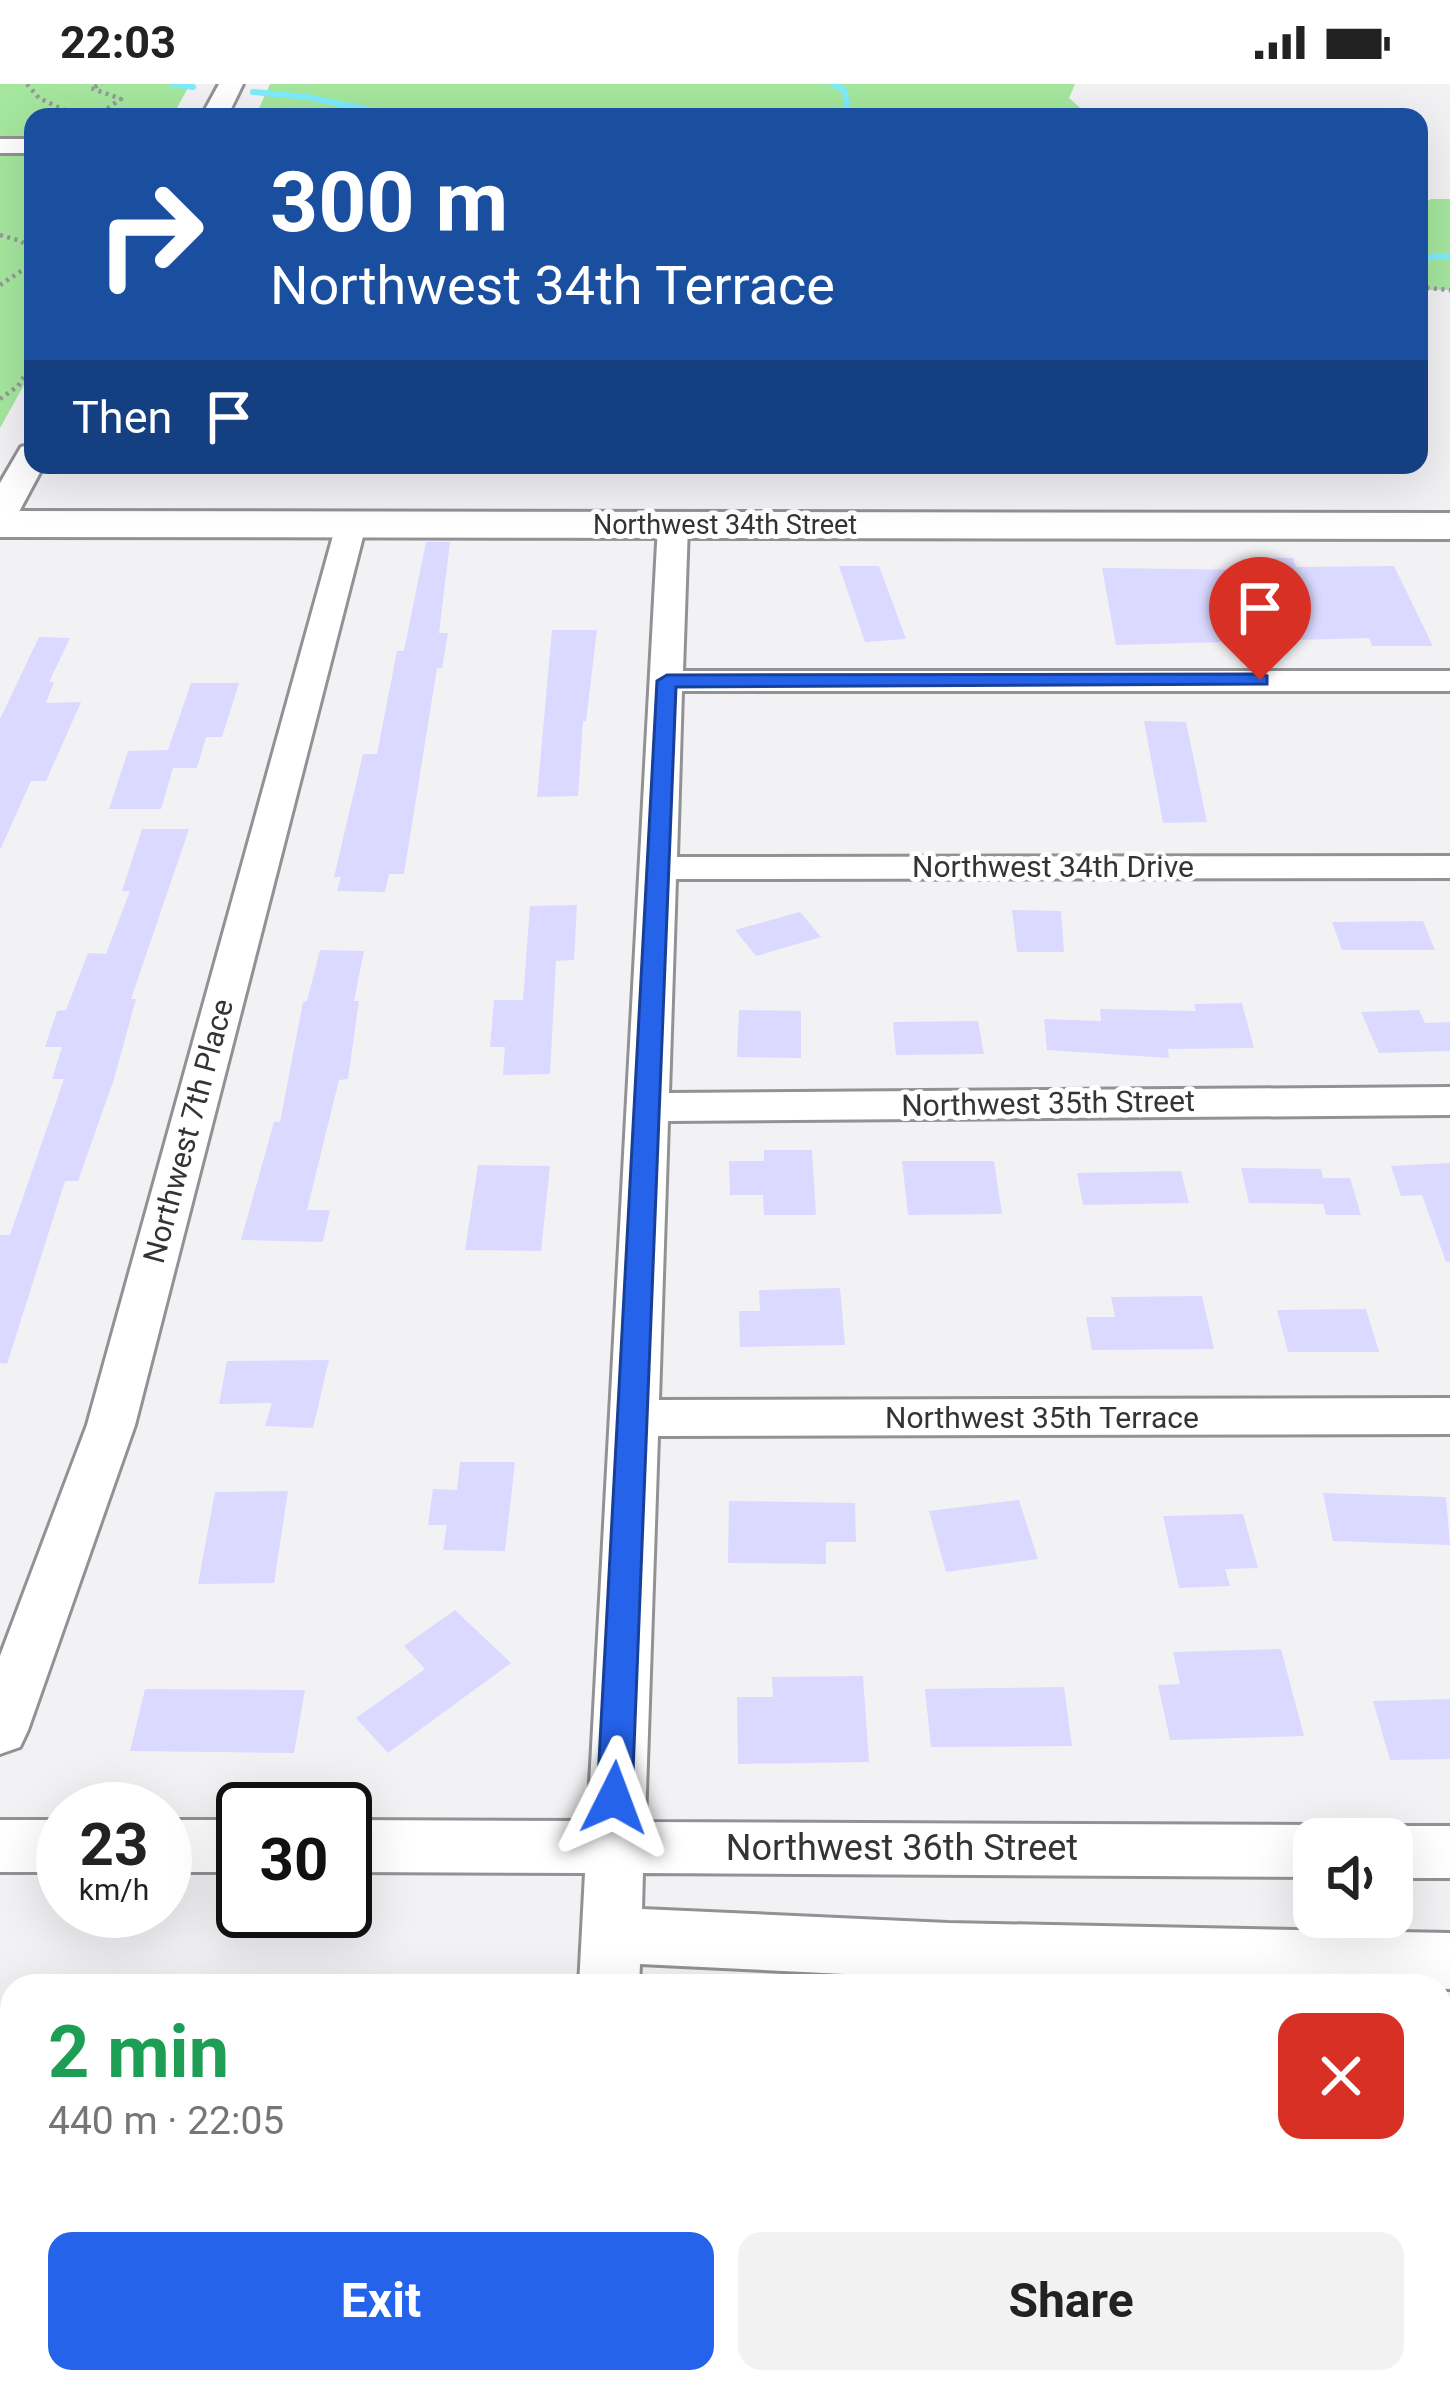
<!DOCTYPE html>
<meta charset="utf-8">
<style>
:root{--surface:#fff;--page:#f2f2f2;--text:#222;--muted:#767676;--accent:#2563eb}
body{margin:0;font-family:Roboto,sans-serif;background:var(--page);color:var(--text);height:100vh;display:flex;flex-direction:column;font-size:45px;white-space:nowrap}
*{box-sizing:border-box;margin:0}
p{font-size:39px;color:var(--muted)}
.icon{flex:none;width:66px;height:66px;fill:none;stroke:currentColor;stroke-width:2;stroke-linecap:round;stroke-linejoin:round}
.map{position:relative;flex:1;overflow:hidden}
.panel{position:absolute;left:0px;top:1890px;width:1452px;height:420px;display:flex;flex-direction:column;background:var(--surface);border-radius:36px 36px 0 0;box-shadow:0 12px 48px #0002}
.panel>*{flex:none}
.guide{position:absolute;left:24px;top:24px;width:1404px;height:366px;border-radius:24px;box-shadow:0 12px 48px #0002;background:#1a4fa0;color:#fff;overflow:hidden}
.tools{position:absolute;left:1293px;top:1734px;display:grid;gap:24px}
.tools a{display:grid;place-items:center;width:120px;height:120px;border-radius:24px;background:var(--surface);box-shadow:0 12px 48px #0002;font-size:60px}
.speed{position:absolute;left:36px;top:1698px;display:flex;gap:24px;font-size:60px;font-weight:700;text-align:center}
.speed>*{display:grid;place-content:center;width:156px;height:156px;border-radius:50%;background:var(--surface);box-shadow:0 12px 48px #0002;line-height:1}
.speed small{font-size:30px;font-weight:400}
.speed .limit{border:6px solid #111;border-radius:18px;background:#fff;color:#111}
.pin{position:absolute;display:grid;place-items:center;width:102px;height:102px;color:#fff;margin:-123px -51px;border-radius:50% 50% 50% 0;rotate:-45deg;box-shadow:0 0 12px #0007}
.pin .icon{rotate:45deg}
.me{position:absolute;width:132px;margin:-66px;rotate:3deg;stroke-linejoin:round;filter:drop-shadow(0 0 9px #0008)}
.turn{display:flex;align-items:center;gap:42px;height:252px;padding:0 48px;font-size:54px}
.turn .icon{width:156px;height:156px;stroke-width:2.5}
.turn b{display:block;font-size:84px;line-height:102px}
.then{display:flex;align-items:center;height:114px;padding:0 48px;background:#0003;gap:24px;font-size:45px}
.round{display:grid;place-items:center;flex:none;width:126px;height:126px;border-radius:24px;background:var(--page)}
.overview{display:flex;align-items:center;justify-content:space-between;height:204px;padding:0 48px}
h1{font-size:72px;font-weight:700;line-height:90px;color:#1e9e55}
.button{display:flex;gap:24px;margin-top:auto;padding:24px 48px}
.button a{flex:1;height:138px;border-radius:24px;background:var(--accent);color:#fff;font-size:48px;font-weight:700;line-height:138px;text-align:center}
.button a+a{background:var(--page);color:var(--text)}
.status{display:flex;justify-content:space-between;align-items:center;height:84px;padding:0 60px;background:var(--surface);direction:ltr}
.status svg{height:33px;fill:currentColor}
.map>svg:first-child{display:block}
</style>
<div class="status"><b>22:03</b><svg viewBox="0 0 49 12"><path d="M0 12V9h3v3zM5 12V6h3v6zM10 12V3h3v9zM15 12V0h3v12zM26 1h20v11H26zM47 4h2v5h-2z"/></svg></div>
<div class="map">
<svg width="1450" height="2310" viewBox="0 0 1450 2310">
<rect width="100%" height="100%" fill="#f2f2f5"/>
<g fill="#a5e79e">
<path d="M0 0H190L172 33H33V56H0Z"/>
<path d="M270 0H1075L1069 14 1086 29 1076 33H255Z"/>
<path d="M0 70H33V285L0 344Z"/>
<path d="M1431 115H1450V206H1419V122Z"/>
</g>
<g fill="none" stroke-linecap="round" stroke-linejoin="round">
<g stroke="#7eecfc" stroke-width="6">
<path d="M173 0 193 3"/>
<path d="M833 0 845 7 848 33"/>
<path d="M253 8 307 13 404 33"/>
<path d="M1419 174 1450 172"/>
</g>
</g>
<g fill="#dbd9ff">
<path d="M426 458H450L439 549H448L442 584H437L404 790H389L385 808 337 807 341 793H334L363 670H377L397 567H404Z"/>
<path d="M1261 474H1293L1296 483 1394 482 1433 562H1372L1369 554 1116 561 1102 484 1265 486Z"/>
<path d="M839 482H879L906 555 865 558Z"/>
<path d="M552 546H597L586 637H583L578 712 537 713Z"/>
<path d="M39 553 70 554 49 598H54L46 619 81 618 46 697H31L0 766V635Z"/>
<path d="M191 599H239L222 653H206L197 684H173L161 725H109L128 667 168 666Z"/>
<path d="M1144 637 1186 638 1207 738 1163 739Z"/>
<path d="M142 745H189L131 915H136L114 995 78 1097H65L7 1280 0 1279V1151H10L64 995H52L62 963H45L57 927 66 926 88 869 106 870 130 807H122Z"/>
<path d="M577 821 574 876 556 877 550 990 503 991 505 963H490L494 916H523L530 822Z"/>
<path d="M1012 826 1061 827 1064 868H1017Z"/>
<path d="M800 828 821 853 756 872 735 846Z"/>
<path d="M1423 837 1435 866H1342L1332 838Z"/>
<path d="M320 866 364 867 354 917H359L348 995 339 996 307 1126H330L323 1158 241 1156 274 1038H280L303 918 307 917Z"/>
<path d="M1242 919 1254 964 1168 965 1169 974 1047 966 1044 935 1101 937 1100 925 1196 927 1194 920Z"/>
<path d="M739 926 801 927V974L737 973Z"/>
<path d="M1419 926 1425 939 1450 938V967L1379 969 1361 928Z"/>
<path d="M978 937 984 970 896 971 893 938Z"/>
<path d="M764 1066H812L816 1131H764L763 1111H730L729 1077H764Z"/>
<path d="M902 1077H994L1002 1130 908 1131Z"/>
<path d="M1450 1079V1178H1446L1422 1111 1401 1112 1391 1082Z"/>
<path d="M478 1081 550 1082 541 1167 465 1166Z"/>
<path d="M1241 1084 1321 1085 1323 1094H1350L1361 1131H1326L1323 1120 1249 1119Z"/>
<path d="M1181 1087 1189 1119 1083 1121 1077 1089Z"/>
<path d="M840 1204 845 1261 740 1263 739 1227H760L759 1206Z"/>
<path d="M1202 1212 1214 1265 1092 1266 1086 1233H1115L1111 1213Z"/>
<path d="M1366 1225 1379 1268H1288L1277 1226Z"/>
<path d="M329 1276 313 1344 265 1342 272 1319 219 1320 227 1277Z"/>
<path d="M460 1378H515L505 1467 443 1466 447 1441H428L433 1405 457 1406Z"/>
<path d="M288 1407 274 1499 198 1500 215 1408Z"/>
<path d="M1323 1409 1446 1413 1450 1461 1333 1457Z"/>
<path d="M1019 1416 1038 1475 946 1488 929 1427Z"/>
<path d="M729 1417 855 1419 856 1458H826V1480L728 1479Z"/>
<path d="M1243 1430 1258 1484 1225 1485 1230 1502 1179 1504 1163 1432Z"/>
<path d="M455 1526 511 1579 388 1669 356 1634 425 1585 404 1562Z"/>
<path d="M1281 1565 1304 1652 1170 1656 1158 1601 1180 1600 1173 1568Z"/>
<path d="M863 1592 869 1678 738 1680 737 1613H773L772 1593Z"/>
<path d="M1064 1603 1072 1662 931 1663 925 1605Z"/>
<path d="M145 1605 305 1606 294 1669 130 1667Z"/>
<path d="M1450 1615V1675L1390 1676 1373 1617Z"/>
</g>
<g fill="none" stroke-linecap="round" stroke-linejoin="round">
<defs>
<g id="minor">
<rect x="0" y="55" width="33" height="14"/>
<path d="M351 432 366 441 135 1341 28 1646 20 1663 0 1670V1572L87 1341 336 441Z"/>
<path d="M673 432 688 441 683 587H1450V607H682L677 773 1450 772V794L676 795 669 1009 1450 1003V1031L668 1037 659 1316 1450 1314V1350L658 1352 645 1738 1314 1741 1334 1749 1337 1755H1314V1793L643 1789 642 1825 948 1839 1450 1849V1905L948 1895 640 1880 639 1902H579L585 1789 345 1788V1736L588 1737 658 441Z"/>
<rect x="0" y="1736" width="63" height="52"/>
<rect x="165" y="1736" width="78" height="52"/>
<path d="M1392 1742H1450V1794H1392V1755H1369Z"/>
<path d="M555 2298H625L624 2310H554Z"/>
</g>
<g id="tertiary">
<path d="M219 0H243L227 33H201Z"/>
<path d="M33 360V381H44L13 439 0 442V399L21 363Z"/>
</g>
<path id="secondary" d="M0 427 1450 429V455L0 453Z"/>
</defs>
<use href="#minor" stroke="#929295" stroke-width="6"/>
<use href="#tertiary" stroke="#929295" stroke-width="6"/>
<use href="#secondary" stroke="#929295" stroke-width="6"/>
<g stroke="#979799" stroke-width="4.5" stroke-dasharray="3 4.5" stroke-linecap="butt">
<path d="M27 0 39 14 79 33"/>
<path d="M95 33 121 15 91 4 102 0"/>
<path d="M0 151 21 157 33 167"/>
<path d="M0 201 33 179"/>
<path d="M1419 203 1450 206"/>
<path d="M0 315 18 302 33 279"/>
</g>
<use href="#minor" fill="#fff" fill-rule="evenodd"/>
<use href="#tertiary" fill="#fff" fill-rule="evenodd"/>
<use href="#secondary" fill="#fff" fill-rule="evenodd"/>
</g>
<path fill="#2563eb" stroke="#184099" stroke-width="3" d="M1260 590 1267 592V600L676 603 632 1714 627 1725 614 1729 602 1725 597 1714 657 597 667 591Z"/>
<g text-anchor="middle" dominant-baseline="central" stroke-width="10" stroke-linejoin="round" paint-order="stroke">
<g font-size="27" fill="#343435" stroke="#fff">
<text x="725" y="441">Northwest 34th Street</text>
</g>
<g font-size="30" fill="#343435" stroke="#fff">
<text x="1053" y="782">Northwest 34th Drive</text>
<text transform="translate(1048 1019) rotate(-1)">Northwest 35th Street</text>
<text transform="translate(188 1047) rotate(-75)">Northwest 7th Place</text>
<text x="1042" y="1333">Northwest 35th Terrace</text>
</g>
<g font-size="36" fill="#343435" stroke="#fff">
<text x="902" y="1764">Northwest 36th Street</text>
</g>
</g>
</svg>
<div class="tools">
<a><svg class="icon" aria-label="sound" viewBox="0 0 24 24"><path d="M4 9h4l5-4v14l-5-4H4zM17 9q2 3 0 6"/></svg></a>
</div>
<div class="speed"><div>23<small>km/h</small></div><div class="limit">30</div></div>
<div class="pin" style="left:1260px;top:596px;background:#d93025"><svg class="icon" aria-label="arrive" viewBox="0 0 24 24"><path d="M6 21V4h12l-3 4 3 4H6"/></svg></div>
<svg class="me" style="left:614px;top:1714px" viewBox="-20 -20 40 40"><path d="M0-17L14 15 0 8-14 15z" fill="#2563eb" stroke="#fff" stroke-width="4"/></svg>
<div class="guide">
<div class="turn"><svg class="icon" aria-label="right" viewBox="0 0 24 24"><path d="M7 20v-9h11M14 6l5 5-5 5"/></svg><div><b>300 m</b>Northwest 34th Terrace</div></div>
<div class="then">Then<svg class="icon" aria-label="arrive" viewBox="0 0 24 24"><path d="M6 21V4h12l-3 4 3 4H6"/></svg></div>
</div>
<section class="panel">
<div class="overview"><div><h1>2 min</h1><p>440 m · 22:05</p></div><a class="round" style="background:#d93025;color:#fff"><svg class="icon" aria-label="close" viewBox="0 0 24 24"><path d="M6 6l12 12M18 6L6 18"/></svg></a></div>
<div class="button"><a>Exit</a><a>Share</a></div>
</section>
</div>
